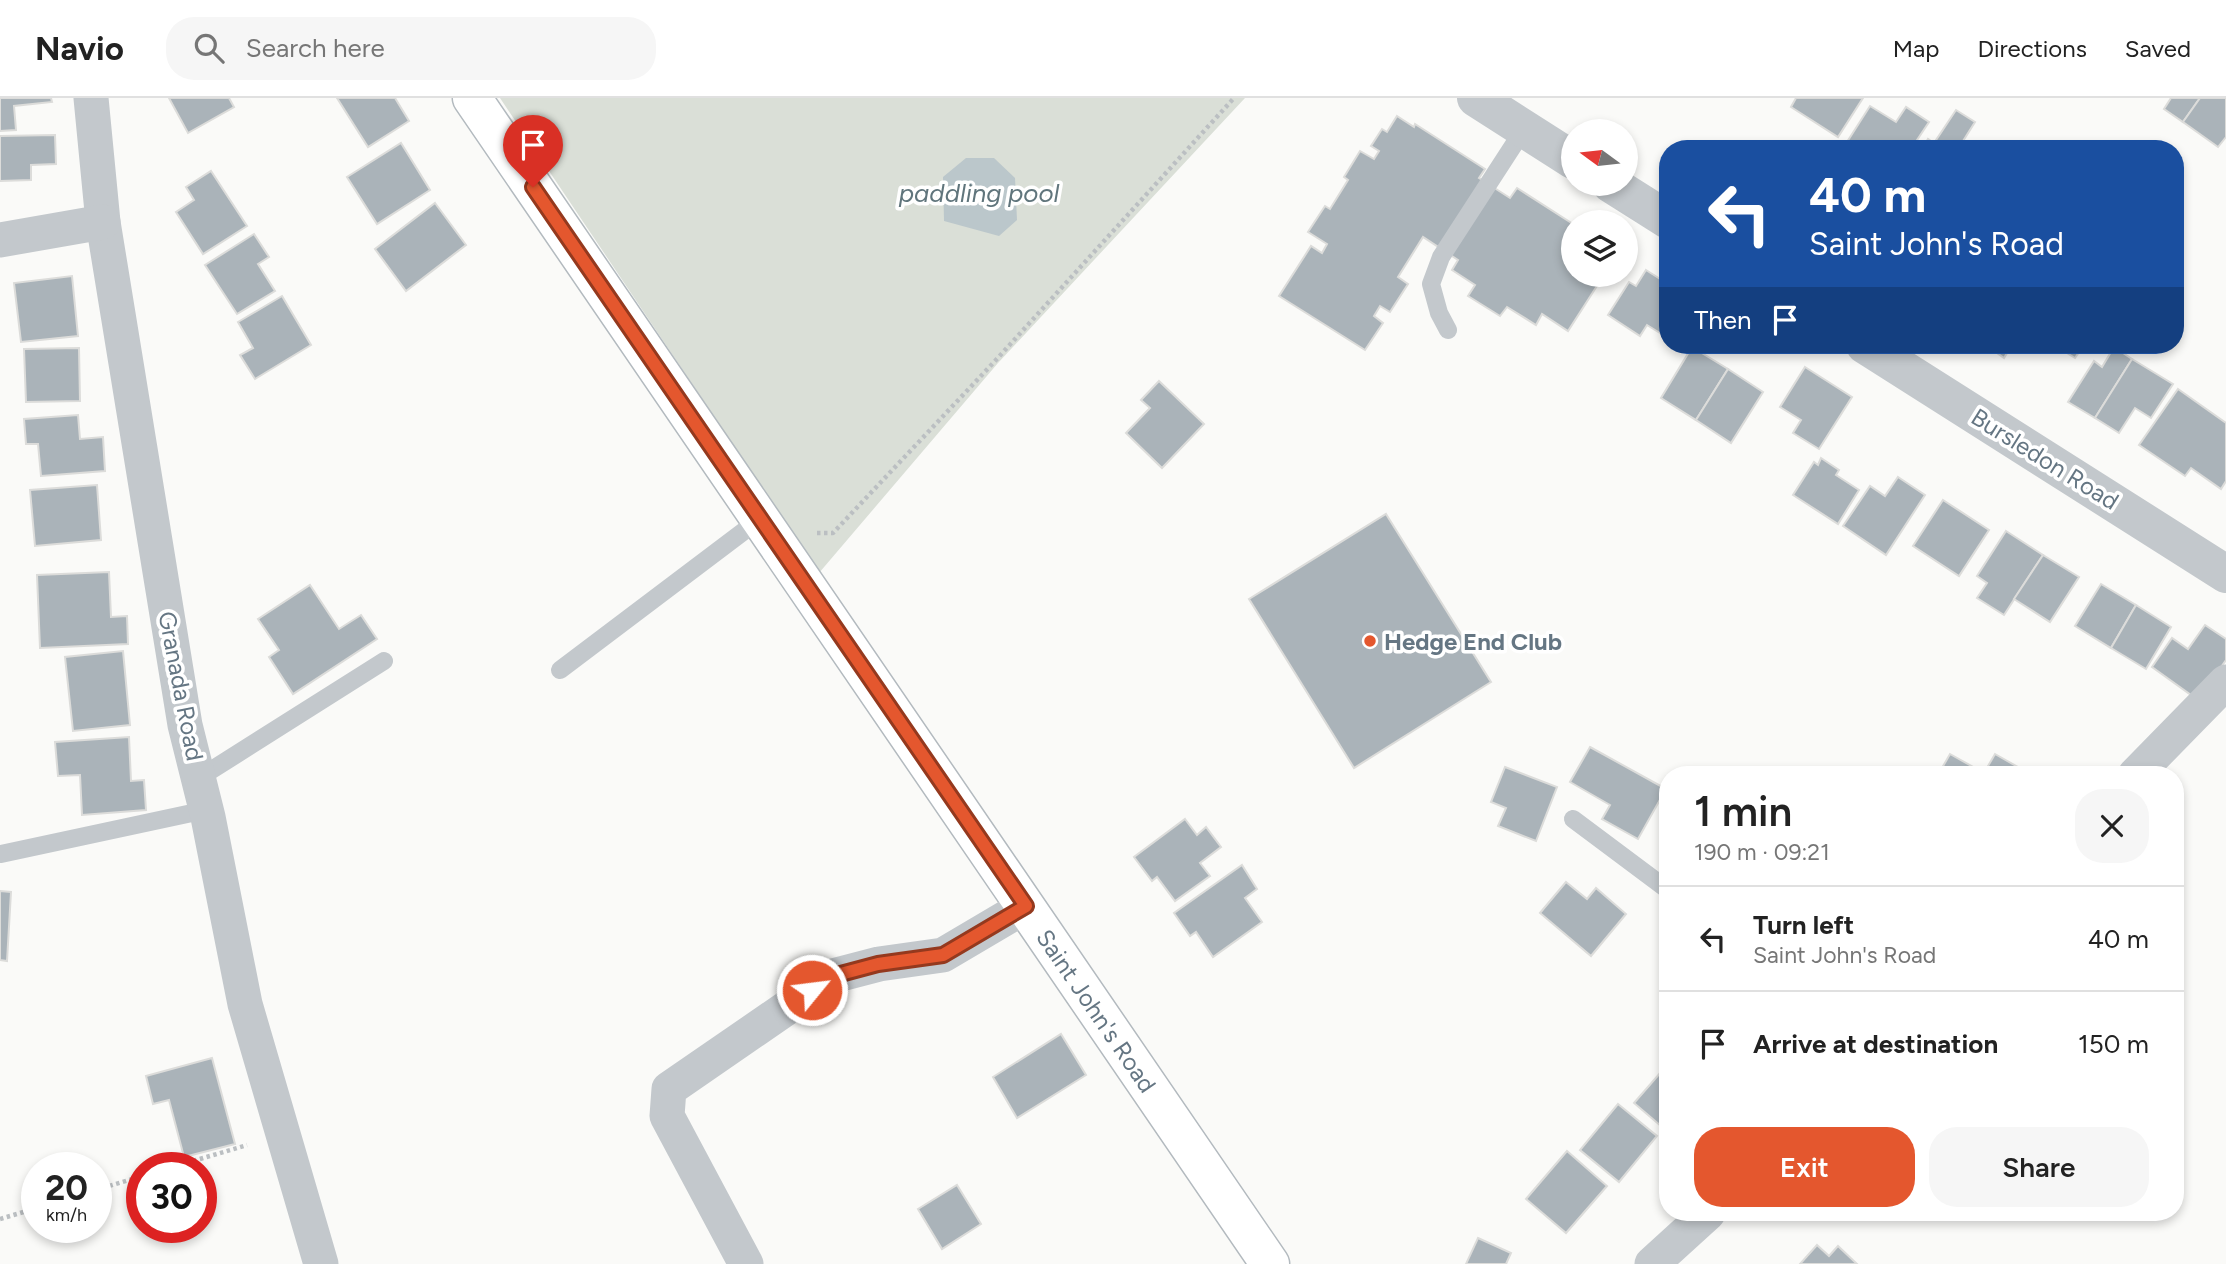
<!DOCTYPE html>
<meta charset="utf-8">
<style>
:root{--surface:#fff;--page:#f6f6f6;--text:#222;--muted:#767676;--line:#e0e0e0;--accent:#e4572e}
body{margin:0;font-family:Figtree,sans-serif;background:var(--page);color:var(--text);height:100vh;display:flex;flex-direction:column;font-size:26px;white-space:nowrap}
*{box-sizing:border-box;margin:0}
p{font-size:23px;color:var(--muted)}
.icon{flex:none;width:38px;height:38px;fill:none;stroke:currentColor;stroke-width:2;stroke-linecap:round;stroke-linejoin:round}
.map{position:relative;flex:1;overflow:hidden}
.panel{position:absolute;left:1659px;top:668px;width:525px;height:455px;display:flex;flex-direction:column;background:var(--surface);border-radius:28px;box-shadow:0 4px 10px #0003}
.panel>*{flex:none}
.top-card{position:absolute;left:1659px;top:42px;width:525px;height:214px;border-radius:28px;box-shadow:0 4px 10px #0003;background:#1a4fa0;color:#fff;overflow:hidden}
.needle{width:46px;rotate:285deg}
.tools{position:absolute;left:1561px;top:21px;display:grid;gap:14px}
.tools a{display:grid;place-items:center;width:77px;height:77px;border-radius:50%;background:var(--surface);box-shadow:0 4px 10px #0003;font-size:35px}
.speed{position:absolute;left:21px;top:1054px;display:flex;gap:14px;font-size:35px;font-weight:700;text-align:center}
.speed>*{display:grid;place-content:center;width:91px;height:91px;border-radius:50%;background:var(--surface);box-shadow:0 4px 10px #0003;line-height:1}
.speed small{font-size:18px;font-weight:400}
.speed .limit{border:10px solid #d22;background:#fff;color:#111}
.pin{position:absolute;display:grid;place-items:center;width:60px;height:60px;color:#fff;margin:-72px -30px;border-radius:50% 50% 50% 0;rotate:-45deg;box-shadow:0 0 7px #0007}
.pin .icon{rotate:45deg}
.me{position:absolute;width:77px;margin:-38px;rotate:61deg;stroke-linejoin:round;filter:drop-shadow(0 0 5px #0008)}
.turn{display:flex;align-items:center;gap:24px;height:147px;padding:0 35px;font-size:32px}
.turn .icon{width:91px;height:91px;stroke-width:2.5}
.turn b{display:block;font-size:49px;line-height:60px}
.then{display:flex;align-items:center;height:66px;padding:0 35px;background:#0003;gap:14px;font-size:26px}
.round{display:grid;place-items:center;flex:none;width:74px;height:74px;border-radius:28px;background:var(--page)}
.headline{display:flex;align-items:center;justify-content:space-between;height:119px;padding:0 35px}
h1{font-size:42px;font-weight:600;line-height:52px}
.button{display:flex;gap:14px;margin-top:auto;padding:14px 35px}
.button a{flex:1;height:80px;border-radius:28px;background:var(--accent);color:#fff;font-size:28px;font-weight:600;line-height:80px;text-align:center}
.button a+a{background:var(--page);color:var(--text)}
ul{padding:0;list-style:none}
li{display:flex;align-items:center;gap:21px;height:105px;padding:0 35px;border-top:2px solid var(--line)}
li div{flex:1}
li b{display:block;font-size:26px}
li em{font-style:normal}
header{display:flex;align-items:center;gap:42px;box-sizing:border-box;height:98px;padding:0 35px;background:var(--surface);border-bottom:2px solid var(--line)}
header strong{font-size:33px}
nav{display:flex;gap:38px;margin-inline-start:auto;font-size:24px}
.search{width:490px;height:63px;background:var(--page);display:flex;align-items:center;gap:18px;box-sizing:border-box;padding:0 24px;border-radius:28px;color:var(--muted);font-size:26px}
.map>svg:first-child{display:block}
</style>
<header>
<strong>Navio</strong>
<div class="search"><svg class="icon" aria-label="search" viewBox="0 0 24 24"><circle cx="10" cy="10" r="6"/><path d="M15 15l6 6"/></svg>Search here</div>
<nav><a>Map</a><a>Directions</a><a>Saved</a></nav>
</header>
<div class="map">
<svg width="2226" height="1166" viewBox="0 0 2226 1166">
<rect width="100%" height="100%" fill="#fafaf8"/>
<path fill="#dadfd7" d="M500 0H1245L998 265 819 475Z"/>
<path fill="#bbc7cb" d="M966 60H994L1015 80 1017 122 999 138 944 123 943 79Z"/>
<g fill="#aab3b9" stroke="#dcdcda" stroke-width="2">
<path d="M0 0H51L52 4 14 8 16 32 0 33Z"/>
<path d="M169 0H229L234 9 188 35Z"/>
<path d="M337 0H395L409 23 368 49Z"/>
<path d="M1796 0H1863L1838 39 1791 9Z"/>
<path d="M2171 0H2200L2183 24 2164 11Z"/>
<path d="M2200 0H2226V39L2218 49 2183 24Z"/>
<path d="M1870 8 1896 24 1906 9 1929 24 1911 51H1857L1847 44Z"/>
<path d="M1956 12 1975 24 1958 51H1922L1928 41 1934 45Z"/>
<path d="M1397 18 1414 29 1415 26 1485 71 1479 80 1510 100 1517 90 1573 126V177H1604L1568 233 1542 216 1536 227 1507 209 1500 218 1468 198 1475 187 1452 172 1458 162 1423 139 1398 179 1408 186 1390 214 1380 208 1374 218 1383 225 1365 252 1279 198 1311 148 1322 155 1327 146 1308 134 1325 108 1330 111 1348 82 1344 79 1360 53 1374 61 1379 53 1371 48 1382 31 1387 34Z"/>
<path d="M55 37 56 66 31 67V82L0 83V38Z"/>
<path d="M401 45 430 92 377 126 347 79Z"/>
<path d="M211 73 247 128 203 156 176 114 194 102 186 89Z"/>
<path d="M435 105 466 147 406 193 375 151Z"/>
<path d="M254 136 269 159 258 166 275 193 237 216 205 167Z"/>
<path d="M1646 172 1668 186V240L1647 227 1640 238 1608 217 1629 184 1636 188Z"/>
<path d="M72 178 78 238 21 244 14 185Z"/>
<path d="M282 198 311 247 255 281 240 257 253 250 238 224Z"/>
<path d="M1986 247H2012L2004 260Z"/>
<path d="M2054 247H2084L2075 260Z"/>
<path d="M1692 249 1728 271 1696 322 1661 300Z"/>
<path d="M2114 249 2132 261 2095 320 2068 304 2094 263 2102 269Z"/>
<path d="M79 250 80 303 26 304 24 251Z"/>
<path d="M2132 261 2173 286 2151 320 2135 310 2119 335 2095 320Z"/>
<path d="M1805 269 1852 299 1819 351 1793 335 1801 322 1780 309Z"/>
<path d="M1728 271 1763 294 1731 345 1696 322Z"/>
<path d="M1159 283 1204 326 1162 370 1126 335 1150 310 1141 302Z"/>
<path d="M2178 291 2226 325V383L2221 391 2191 370 2185 378 2139 347Z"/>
<path d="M78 317 80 341 103 339 105 373 41 378 38 346H26L24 321Z"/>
<path d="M1821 360 1839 372 1836 377 1859 392 1838 426 1793 397 1814 364 1818 367Z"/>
<path d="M1898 379 1925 397 1886 457 1843 428 1870 388 1885 398Z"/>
<path d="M97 387 101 442 35 448 30 392Z"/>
<path d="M1943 402 1989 432 1959 478 1913 448Z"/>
<path d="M1386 416 1491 584 1354 670 1249 501Z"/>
<path d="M2006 433 2043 457 2004 517 1977 500 1987 485 1977 478Z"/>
<path d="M2043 457 2079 479 2050 524 2014 501Z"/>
<path d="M109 474 111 519 127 518 128 546 40 550 37 477Z"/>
<path d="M2101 486 2136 507 2111 550 2075 528Z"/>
<path d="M310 487 339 531 361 517 377 541 293 596 269 559 279 552 258 521Z"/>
<path d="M2136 507 2171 529 2146 571 2111 550Z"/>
<path d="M2205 527 2226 541V562L2198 602 2152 569 2172 540 2188 551Z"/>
<path d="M123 553 130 627 73 633 65 559Z"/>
<path d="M129 639 131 683 144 682 146 712 82 717 80 677 58 678 55 644Z"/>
<path d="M1590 649 1666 691 1638 741 1602 721 1610 707 1570 684Z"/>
<path d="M1950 656 1984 675 1995 656 2032 677H1938Z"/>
<path d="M1505 669 1557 689 1536 743 1498 728 1506 710 1491 704Z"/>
<path d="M1185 721 1197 737 1206 729 1221 749 1200 765 1210 778 1175 803 1157 779 1152 783 1134 759Z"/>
<path d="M1242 767 1257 791 1245 800 1262 824 1213 859 1196 834 1190 838 1174 815Z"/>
<path d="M1566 784 1587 801 1596 790 1626 816 1591 858 1540 815Z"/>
<path d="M0 793 11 794 7 863 0 862Z"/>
<path d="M1061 936 1086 977 1017 1020 993 979Z"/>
<path d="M212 960 235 1046 184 1059 169 1002 153 1006 146 978Z"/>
<path d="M1668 966V1034L1634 1005Z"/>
<path d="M1618 1006 1657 1038 1619 1084 1580 1052Z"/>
<path d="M1567 1053 1607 1088 1566 1135 1526 1101Z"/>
<path d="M957 1087 981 1126 942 1151 918 1111Z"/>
<path d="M1478 1140 1511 1155 1506 1166H1466Z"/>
<path d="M1817 1147 1829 1158 1838 1148 1857 1166H1800Z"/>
</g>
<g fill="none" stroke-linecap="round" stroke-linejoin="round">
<defs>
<g id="secondary">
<path id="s1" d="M472 0 1270 1166"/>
</g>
</defs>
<use href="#secondary" stroke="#b3babf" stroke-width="41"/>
<g stroke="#bbbfc2" stroke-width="4.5" stroke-dasharray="3.5 3.5" stroke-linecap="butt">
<path d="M817 435H833L995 263 1234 0"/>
<path d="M173 1069 247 1047"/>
<path d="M96 1092 142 1078"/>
<path d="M0 1121 37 1110"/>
</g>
<g stroke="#c3c8cc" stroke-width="18">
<path d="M1448 232 1439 215 1431 186 1441 159 1524 31"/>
<path d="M560 572 760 421"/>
<path d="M199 680 384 563"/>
<path d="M1573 721 1668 792"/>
<path d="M1 756 206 712"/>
</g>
<g stroke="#c3c8cc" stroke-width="35">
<path d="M91 0 103 124 185 627 208 719 245 906 321 1166"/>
<path d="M0 142 103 124"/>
<path d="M2135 677 2226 584"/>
<path d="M746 1166 667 1018 669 991 833 878 879 866 943 857 1026 808"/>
<path d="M1652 1166 1708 1115"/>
</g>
<g stroke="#c3c8cc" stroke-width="38">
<path d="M1476 0 1573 62"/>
<path d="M1611 86 1668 122"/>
<path d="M1865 247 2226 476"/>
</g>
<use href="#secondary" stroke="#fff" stroke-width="38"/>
</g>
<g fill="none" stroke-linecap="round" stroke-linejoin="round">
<defs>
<path id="route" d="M533 89 1026 808 943 857 878 866 833 878 812 892"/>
</defs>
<use href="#route" stroke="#94391e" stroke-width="18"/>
<use href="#route" stroke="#e4572e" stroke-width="12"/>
</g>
<circle fill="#e4572e" stroke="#fff" stroke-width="2.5" cx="1370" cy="543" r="7"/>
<g text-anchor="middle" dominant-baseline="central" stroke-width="7" stroke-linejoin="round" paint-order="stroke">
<g font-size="24" fill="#657683" stroke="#fff">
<text transform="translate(2045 361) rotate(32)">Bursledon Road</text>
<text transform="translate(181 588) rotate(79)">Granada Road</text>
<text stroke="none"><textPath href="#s1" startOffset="1106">Saint John's Road</textPath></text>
</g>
<g font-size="24" font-weight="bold" fill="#657683" stroke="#fff" text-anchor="start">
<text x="1384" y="543">Hedge End Club</text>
</g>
<g font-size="26" font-style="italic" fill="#60757c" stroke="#fff">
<text x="979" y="95">paddling pool</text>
</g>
</g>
</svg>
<div class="tools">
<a><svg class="needle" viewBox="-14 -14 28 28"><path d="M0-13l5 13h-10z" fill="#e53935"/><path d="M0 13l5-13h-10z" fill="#767676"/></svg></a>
<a><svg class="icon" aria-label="layers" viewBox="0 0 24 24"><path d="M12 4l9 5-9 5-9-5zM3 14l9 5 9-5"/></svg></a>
</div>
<div class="speed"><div>20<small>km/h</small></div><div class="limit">30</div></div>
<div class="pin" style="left:533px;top:89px;background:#d93025"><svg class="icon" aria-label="arrive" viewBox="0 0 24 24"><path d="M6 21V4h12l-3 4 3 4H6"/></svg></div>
<svg class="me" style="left:812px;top:892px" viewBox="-20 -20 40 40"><circle r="17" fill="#e4572e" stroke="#fff" stroke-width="3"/><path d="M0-11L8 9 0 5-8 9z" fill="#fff"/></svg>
<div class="top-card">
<div class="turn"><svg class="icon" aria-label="left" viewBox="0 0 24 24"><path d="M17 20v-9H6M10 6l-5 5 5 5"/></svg><div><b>40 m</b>Saint John's Road</div></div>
<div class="then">Then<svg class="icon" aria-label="arrive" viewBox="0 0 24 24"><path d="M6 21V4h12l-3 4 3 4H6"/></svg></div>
</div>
<section class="panel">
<div class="headline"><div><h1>1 min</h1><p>190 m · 09:21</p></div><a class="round"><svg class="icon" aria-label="close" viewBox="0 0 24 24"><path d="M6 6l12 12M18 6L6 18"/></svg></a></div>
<ul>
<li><svg class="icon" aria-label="left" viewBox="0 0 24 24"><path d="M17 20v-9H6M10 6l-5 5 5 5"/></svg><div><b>Turn left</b><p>Saint John's Road</p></div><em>40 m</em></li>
<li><svg class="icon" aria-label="arrive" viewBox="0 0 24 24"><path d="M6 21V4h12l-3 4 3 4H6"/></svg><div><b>Arrive at destination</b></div><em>150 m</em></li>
</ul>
<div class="button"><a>Exit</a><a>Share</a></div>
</section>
</div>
